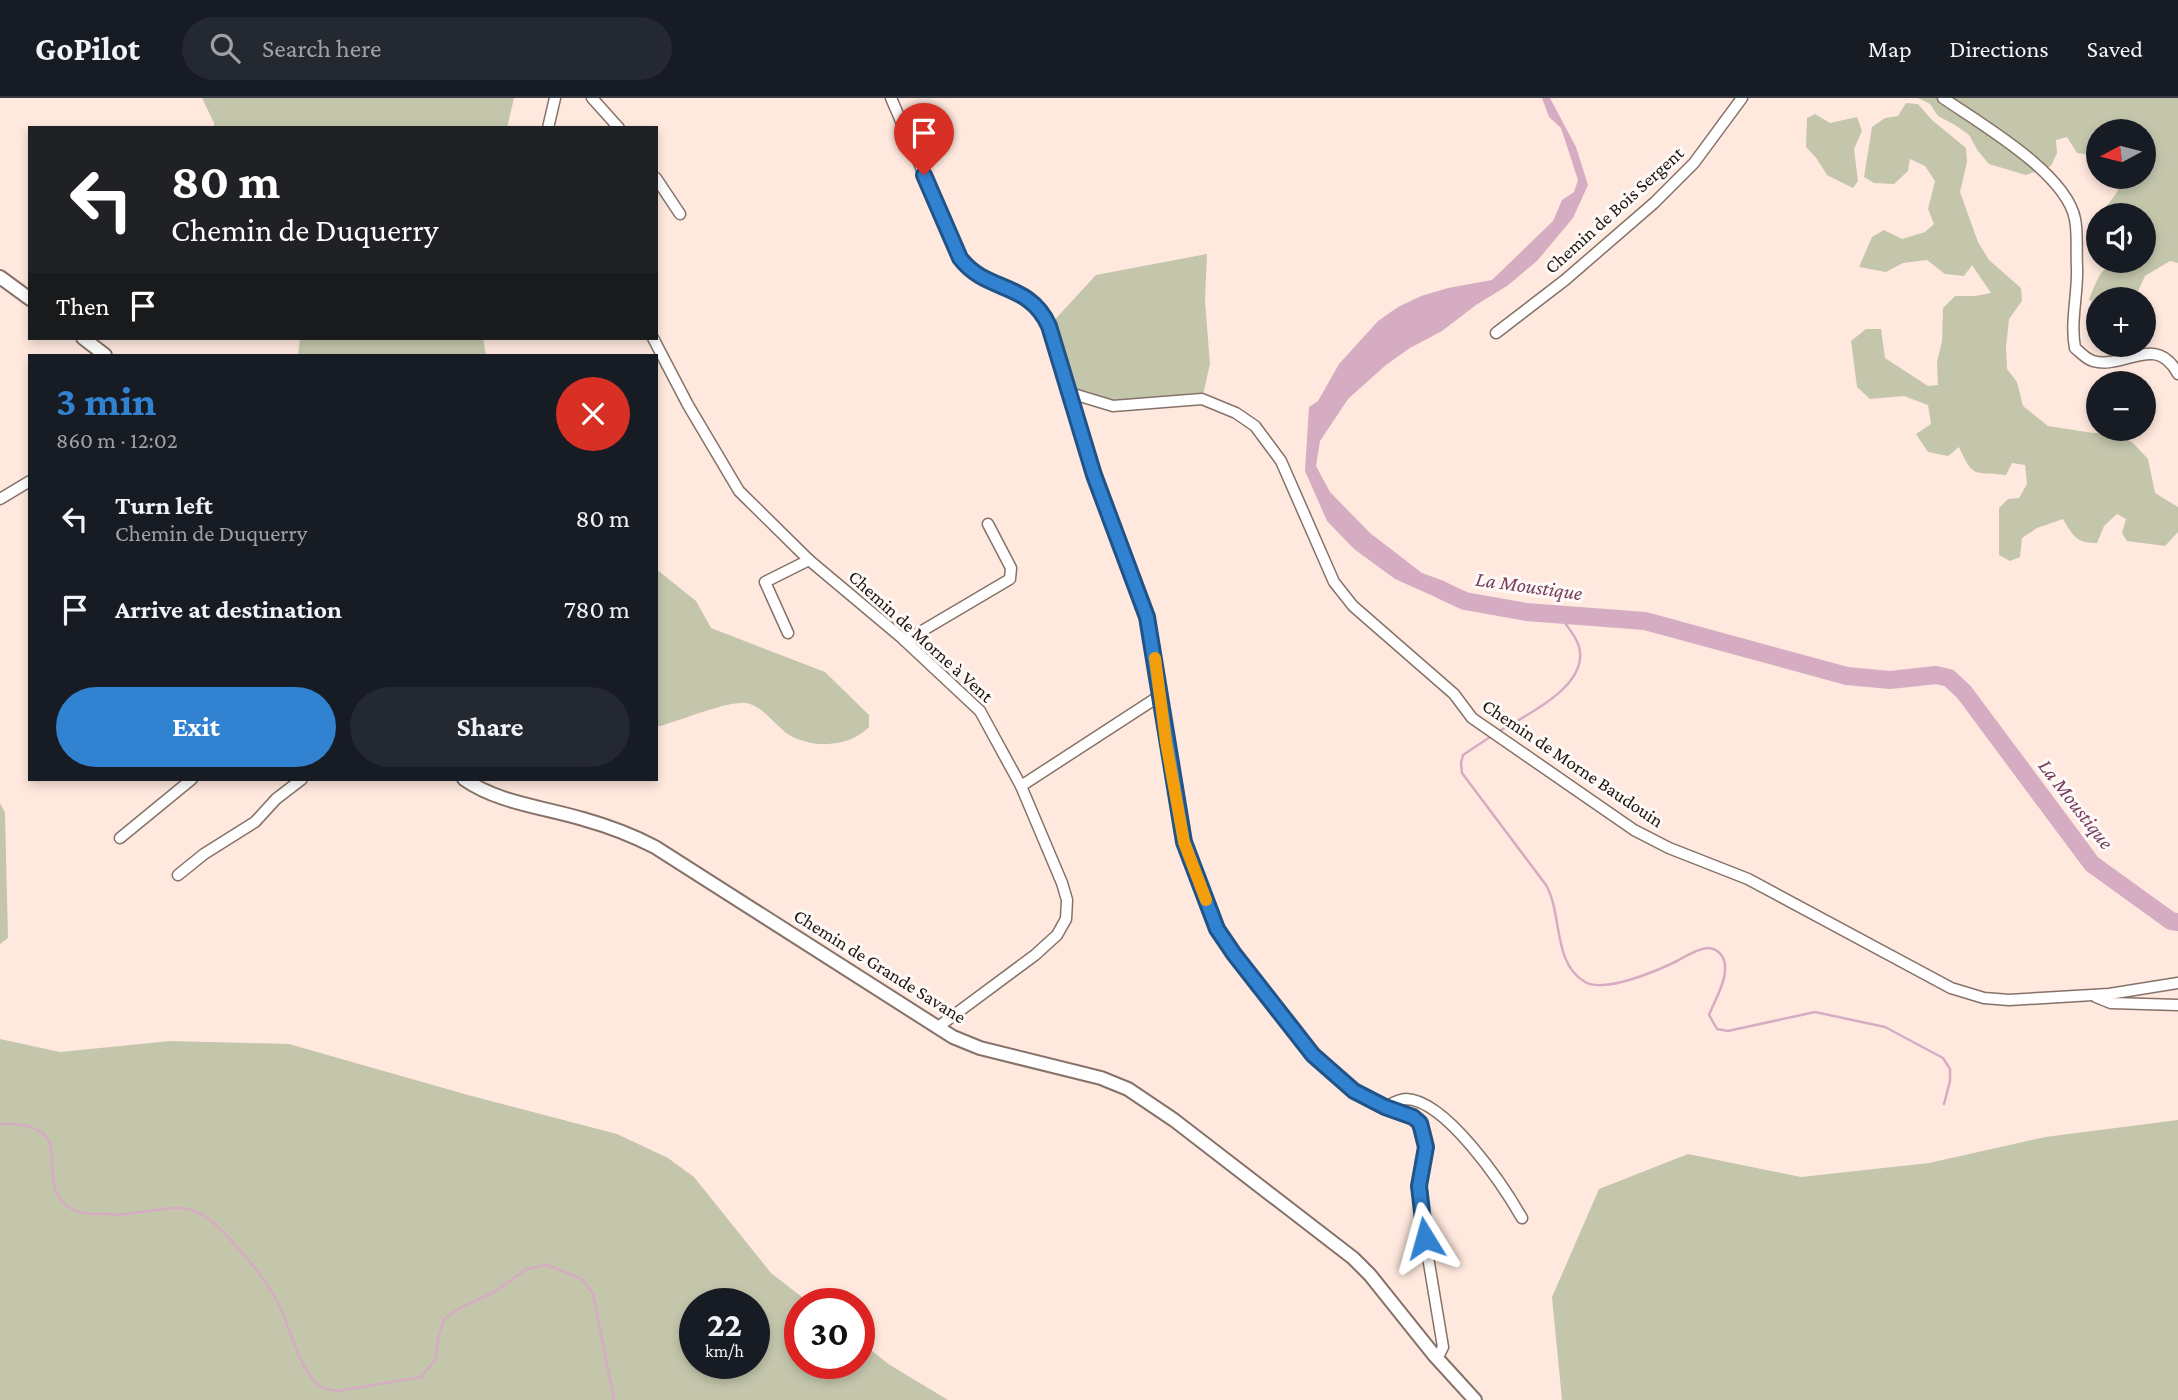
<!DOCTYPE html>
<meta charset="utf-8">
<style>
:root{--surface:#171b24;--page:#242831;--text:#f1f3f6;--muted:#9ea1a6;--line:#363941;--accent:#3282d2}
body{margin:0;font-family:"Crimson Pro",serif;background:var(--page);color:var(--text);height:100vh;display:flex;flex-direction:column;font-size:26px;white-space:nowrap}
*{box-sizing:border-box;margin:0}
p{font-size:23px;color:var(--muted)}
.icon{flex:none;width:38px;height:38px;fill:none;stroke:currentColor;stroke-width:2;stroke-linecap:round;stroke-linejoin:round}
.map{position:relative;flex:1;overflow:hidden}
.panel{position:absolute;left:28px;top:256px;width:630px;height:427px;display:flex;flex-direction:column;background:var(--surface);border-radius:0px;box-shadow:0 4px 10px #0003}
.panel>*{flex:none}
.top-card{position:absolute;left:28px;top:28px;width:630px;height:214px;border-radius:0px;box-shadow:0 4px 10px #0003;background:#202124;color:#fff;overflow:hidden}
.needle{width:46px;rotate:263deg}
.tools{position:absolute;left:2086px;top:21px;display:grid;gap:14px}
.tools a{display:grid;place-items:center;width:70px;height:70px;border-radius:50%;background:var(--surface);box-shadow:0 4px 10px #0003;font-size:35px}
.speed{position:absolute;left:679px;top:1190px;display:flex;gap:14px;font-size:35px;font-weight:700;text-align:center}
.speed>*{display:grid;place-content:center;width:91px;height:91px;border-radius:50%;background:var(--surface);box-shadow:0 4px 10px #0003;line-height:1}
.speed small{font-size:18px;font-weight:400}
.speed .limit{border:10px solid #d22;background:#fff;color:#111}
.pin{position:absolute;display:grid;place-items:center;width:60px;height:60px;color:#fff;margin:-72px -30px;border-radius:50% 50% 50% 0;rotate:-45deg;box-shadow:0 0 7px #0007}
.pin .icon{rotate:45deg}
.me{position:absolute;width:77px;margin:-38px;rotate:352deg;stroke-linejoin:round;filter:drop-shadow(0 0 5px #0008)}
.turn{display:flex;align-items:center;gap:24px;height:147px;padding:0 28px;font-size:32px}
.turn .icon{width:91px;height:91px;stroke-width:2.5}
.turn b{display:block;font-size:49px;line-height:60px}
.then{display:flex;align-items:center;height:66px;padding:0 28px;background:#0003;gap:14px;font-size:26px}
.round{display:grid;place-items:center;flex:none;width:74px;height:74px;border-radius:37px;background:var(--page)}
.summary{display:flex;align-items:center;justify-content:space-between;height:119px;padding:0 28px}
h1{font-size:42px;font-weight:700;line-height:52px;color:var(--accent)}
.cta{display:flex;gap:14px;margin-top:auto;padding:14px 28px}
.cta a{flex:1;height:80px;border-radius:42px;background:var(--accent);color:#fff;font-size:28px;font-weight:700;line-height:80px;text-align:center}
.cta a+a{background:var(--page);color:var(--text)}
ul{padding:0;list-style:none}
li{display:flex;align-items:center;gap:21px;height:91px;padding:0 28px}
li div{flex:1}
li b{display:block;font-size:26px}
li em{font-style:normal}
header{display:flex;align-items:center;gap:42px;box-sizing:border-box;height:98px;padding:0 35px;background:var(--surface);border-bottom:2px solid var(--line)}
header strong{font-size:33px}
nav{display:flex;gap:38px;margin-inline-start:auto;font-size:24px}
.search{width:490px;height:63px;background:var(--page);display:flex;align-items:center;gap:18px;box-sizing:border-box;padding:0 24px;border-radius:38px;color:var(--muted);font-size:26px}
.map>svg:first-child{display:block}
</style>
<header>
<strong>GoPilot</strong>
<div class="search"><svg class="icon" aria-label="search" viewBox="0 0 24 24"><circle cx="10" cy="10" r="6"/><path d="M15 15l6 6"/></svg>Search here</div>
<nav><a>Map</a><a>Directions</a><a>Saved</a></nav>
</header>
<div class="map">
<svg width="2178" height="1302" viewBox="0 0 2178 1302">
<rect width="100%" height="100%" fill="#ffe9de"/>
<g fill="#c4c6ac" fill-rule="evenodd">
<path d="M202 0H514L507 30H214V25Z"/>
<path d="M1918 0H2178V165L2170 163 2145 178 2136 197 2130 201H2098V206L2089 202C2102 167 2106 163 2144 163V117H2107L2106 109 2118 93 2114 79H2144V33H2098V62L2093 57 2077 55 2067 39 2056 42 2057 55 2051 68 2026 77 1989 66 1978 53 1969 37 1955 27 1938 18 1930 6Z"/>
<path d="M1906 5 1918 6 1932 22 1966 50 1967 64 1960 94 1978 144 1989 162 2021 190 2022 203 2009 221 2006 249 2007 271 2017 284 2023 308 2048 328 2093 335 2114 334 2133 345 2148 361 2155 395 2178 409V434L2165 448 2127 443 2122 435 2126 421 2117 416 2104 428 2097 445C2076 445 2073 438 2063 421L2037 430 2022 440 2020 459 2010 463 1999 457V410L2008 401 2019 400 2027 386 2025 367 2012 365 2006 377C1974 373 1974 382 1959 349L1948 358 1928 354 1916 336 1931 326 1928 307 1904 298 1870 301 1857 289 1851 243 1866 231H1881L1885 260 1928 288 1938 287 1937 264 1942 243 1943 210 1955 198H1975L1991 195 1972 167 1964 178 1945 176 1927 162 1903 165 1886 174 1859 169 1872 139 1884 132 1902 141 1925 134 1934 126 1928 111 1935 83 1925 68 1910 61 1908 73 1894 86 1874 85 1864 79 1872 29 1885 20 1898 18Z"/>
<path d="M1815 16 1830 25 1857 19 1862 33 1854 51 1858 83 1853 90 1827 77 1817 61 1806 49 1807 20Z"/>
<path d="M1207 156 1205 203 1210 266 1202 301 1113 308 1070 295 1049 228 1096 177Z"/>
<path d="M300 240H483L486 257H298Z"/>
<path d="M656 471 696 503 711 530 825 574 869 617V629C850 648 818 651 793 639 778 632 766 611 750 606 731 600 679 624 656 629Z"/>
<path d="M0 705 5 715 8 840 0 846Z"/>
<path d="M0 941 60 954 170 943 289 946 468 997 617 1036 668 1060 694 1079 771 1175 811 1206H800V1265H859V1243L890 1267 948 1302H0ZM695 1206H754V1265H695Z"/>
<path d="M2178 1022V1302H1562L1552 1199 1599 1091 1688 1056 1801 1079 1929 1065 2045 1039Z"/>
</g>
<path fill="#d6acc2" d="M1542 0H1550L1576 49 1588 87 1573 120 1537 163 1507 188 1476 207 1442 233 1410 250 1386 267 1348 301 1320 343 1316 368 1330 394 1370 435 1422 475 1444 483 1467 496 1460 510 1395 481 1354 451 1327 423 1305 373 1309 309 1318 303 1339 266 1378 223 1398 209 1421 198 1448 190 1492 182 1553 123 1562 102 1574 94 1578 82 1561 30 1549 19Z"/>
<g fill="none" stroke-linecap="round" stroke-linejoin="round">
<g stroke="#d6acc2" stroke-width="2.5">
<path d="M1498 634C1524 618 1584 591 1580 554 1579 541 1566 527 1559 517"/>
<path d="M1493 637 1463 657 1461 665 1462 675 1546 787C1563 817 1552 864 1585 884 1604 895 1654 874 1673 865 1683 860 1696 851 1707 850 1719 850 1726 860 1725 872 1725 886 1714 904 1709 917L1717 931 1728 933 1815 914 1885 929 1943 960 1950 971V983L1944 1006"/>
<path d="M0 1026C83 1023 33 1078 65 1106 76 1116 91 1116 105 1116 112 1116 119 1117 126 1116 160 1113 188 1099 216 1127 239 1149 260 1174 276 1201 289 1223 299 1277 322 1289 327 1292 332 1292 337 1293L421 1279 435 1262 438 1240 444 1221 460 1210 492 1195 527 1171 547 1167 582 1181 593 1196 614 1302"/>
</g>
<path stroke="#d6acc2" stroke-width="18" d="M1443 493 1465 503 1526 514 1645 523 1847 578 1890 582 1936 577 1949 580 1964 594 2092 766 2171 823 2178 824"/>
<defs>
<g id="minor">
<path d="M592 0 619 30"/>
<path d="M891 0 960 160C986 194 1029 183 1049 228L1094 377 1147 519 1180 723 1184 744 1199 785 1217 831 1234 856 1313 957 1354 993 1385 1009 1413 1019 1420 1025 1426 1049 1419 1088 1421 1117 1443 1249 1437 1261"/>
<path d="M1943 0C1981 26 2066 75 2075 121 2078 136 2076 154 2077 169 2078 197 2070 223 2075 250 2080 254 2086 261 2093 263 2124 272 2156 234 2178 276"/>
<path d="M548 30 555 0"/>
<path d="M656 80 680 116"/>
<path d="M1496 235 1565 182 1654 105 1694 65 1742 0"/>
<path d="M653 240 688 307 739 393 809 462 902 540 980 613 1021 688 1062 785 1067 802 1066 821 1057 837 1035 857 942 926 939 931"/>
<path d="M1070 295 1113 308 1202 301 1236 315 1255 328 1281 363 1334 484 1353 508 1454 596 1472 620 1634 732 1669 750 1748 781 1951 890 1984 900 2009 902 2109 896 2178 885"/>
<path d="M0 401 30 383"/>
<path d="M788 535 765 484 809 462"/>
<path d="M905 543 1010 481 1011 470 988 426"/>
<path d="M1021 688 1161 597"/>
<path d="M120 740 192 681"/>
<path d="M178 777 204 756 255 724 276 701 302 681"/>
<path d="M2096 899 2111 905 2178 907"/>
<path d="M1385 1009C1391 1006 1399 1001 1406 1001 1446 1002 1503 1087 1522 1120"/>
</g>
<g id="tertiary">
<path d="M0 179 30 201"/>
<path d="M83 240 105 257"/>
<path d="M464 681C498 705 543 709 583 721 608 728 632 737 655 749L953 939 980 950 1101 980 1128 991 1174 1022 1353 1160 1370 1177 1434 1257 1475 1302"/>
</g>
</defs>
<use href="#minor" stroke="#857269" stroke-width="13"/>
<use href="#tertiary" stroke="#857269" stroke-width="16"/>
<use href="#minor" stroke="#fff" stroke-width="10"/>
<use href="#tertiary" stroke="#fff" stroke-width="12"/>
</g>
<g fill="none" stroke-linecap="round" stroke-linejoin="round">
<defs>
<path id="route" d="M924 77 960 160C986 195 1029 183 1049 228L1094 377 1147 519 1184 744 1217 831 1234 856 1313 957 1354 993 1385 1009 1413 1019 1420 1025 1426 1049 1419 1088 1425 1140"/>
</defs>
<use href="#route" stroke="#205488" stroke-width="18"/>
<use href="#route" stroke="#3282d2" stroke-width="12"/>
<path stroke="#f59e0b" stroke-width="12" d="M1155 560 1166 644 1184 744 1206 802"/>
</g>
<g text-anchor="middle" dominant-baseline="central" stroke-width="6" stroke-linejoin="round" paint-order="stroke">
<g font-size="19" fill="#1c1511" stroke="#fffaf8">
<text transform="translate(1614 112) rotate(-42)">Chemin de Bois Sergent</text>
<text transform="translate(921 538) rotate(42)">Chemin de Morne à Vent</text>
<text transform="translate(1573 665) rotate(34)">Chemin de Morne Baudouin</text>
<text transform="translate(880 868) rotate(32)">Chemin de Grande Savane</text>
</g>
<g font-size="21" font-style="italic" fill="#743d5d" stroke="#fffaf8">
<text transform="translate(1529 488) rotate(8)">La Moustique</text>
<text transform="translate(2076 706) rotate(52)">La Moustique</text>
</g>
</g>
</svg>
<div class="tools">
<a><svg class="needle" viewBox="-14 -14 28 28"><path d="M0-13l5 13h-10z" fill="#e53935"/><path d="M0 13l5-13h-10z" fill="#9ea1a6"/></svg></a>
<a><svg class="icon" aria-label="sound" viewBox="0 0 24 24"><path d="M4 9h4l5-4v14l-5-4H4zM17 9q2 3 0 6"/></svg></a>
<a>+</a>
<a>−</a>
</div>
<div class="speed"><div>22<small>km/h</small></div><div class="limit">30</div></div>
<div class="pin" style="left:924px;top:77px;background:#d93025"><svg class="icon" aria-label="arrive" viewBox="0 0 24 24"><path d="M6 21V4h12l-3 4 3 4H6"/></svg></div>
<svg class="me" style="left:1425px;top:1140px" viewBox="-20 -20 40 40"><path d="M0-17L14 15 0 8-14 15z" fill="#3282d2" stroke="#fff" stroke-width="4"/></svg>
<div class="top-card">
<div class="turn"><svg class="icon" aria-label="left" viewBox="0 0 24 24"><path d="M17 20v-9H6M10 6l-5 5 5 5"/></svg><div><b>80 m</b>Chemin de Duquerry</div></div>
<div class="then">Then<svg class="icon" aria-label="arrive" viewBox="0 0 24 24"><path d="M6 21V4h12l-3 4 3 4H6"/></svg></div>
</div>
<section class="panel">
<div class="summary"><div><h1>3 min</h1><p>860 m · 12:02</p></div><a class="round" style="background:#d93025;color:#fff"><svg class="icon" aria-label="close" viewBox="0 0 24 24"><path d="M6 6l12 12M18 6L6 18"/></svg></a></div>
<ul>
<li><svg class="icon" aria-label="left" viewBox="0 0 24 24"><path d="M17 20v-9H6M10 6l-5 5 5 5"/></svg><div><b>Turn left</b><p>Chemin de Duquerry</p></div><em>80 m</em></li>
<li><svg class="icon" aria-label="arrive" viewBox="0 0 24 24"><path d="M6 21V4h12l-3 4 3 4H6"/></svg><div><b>Arrive at destination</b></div><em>780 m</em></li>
</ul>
<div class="cta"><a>Exit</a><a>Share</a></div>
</section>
</div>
